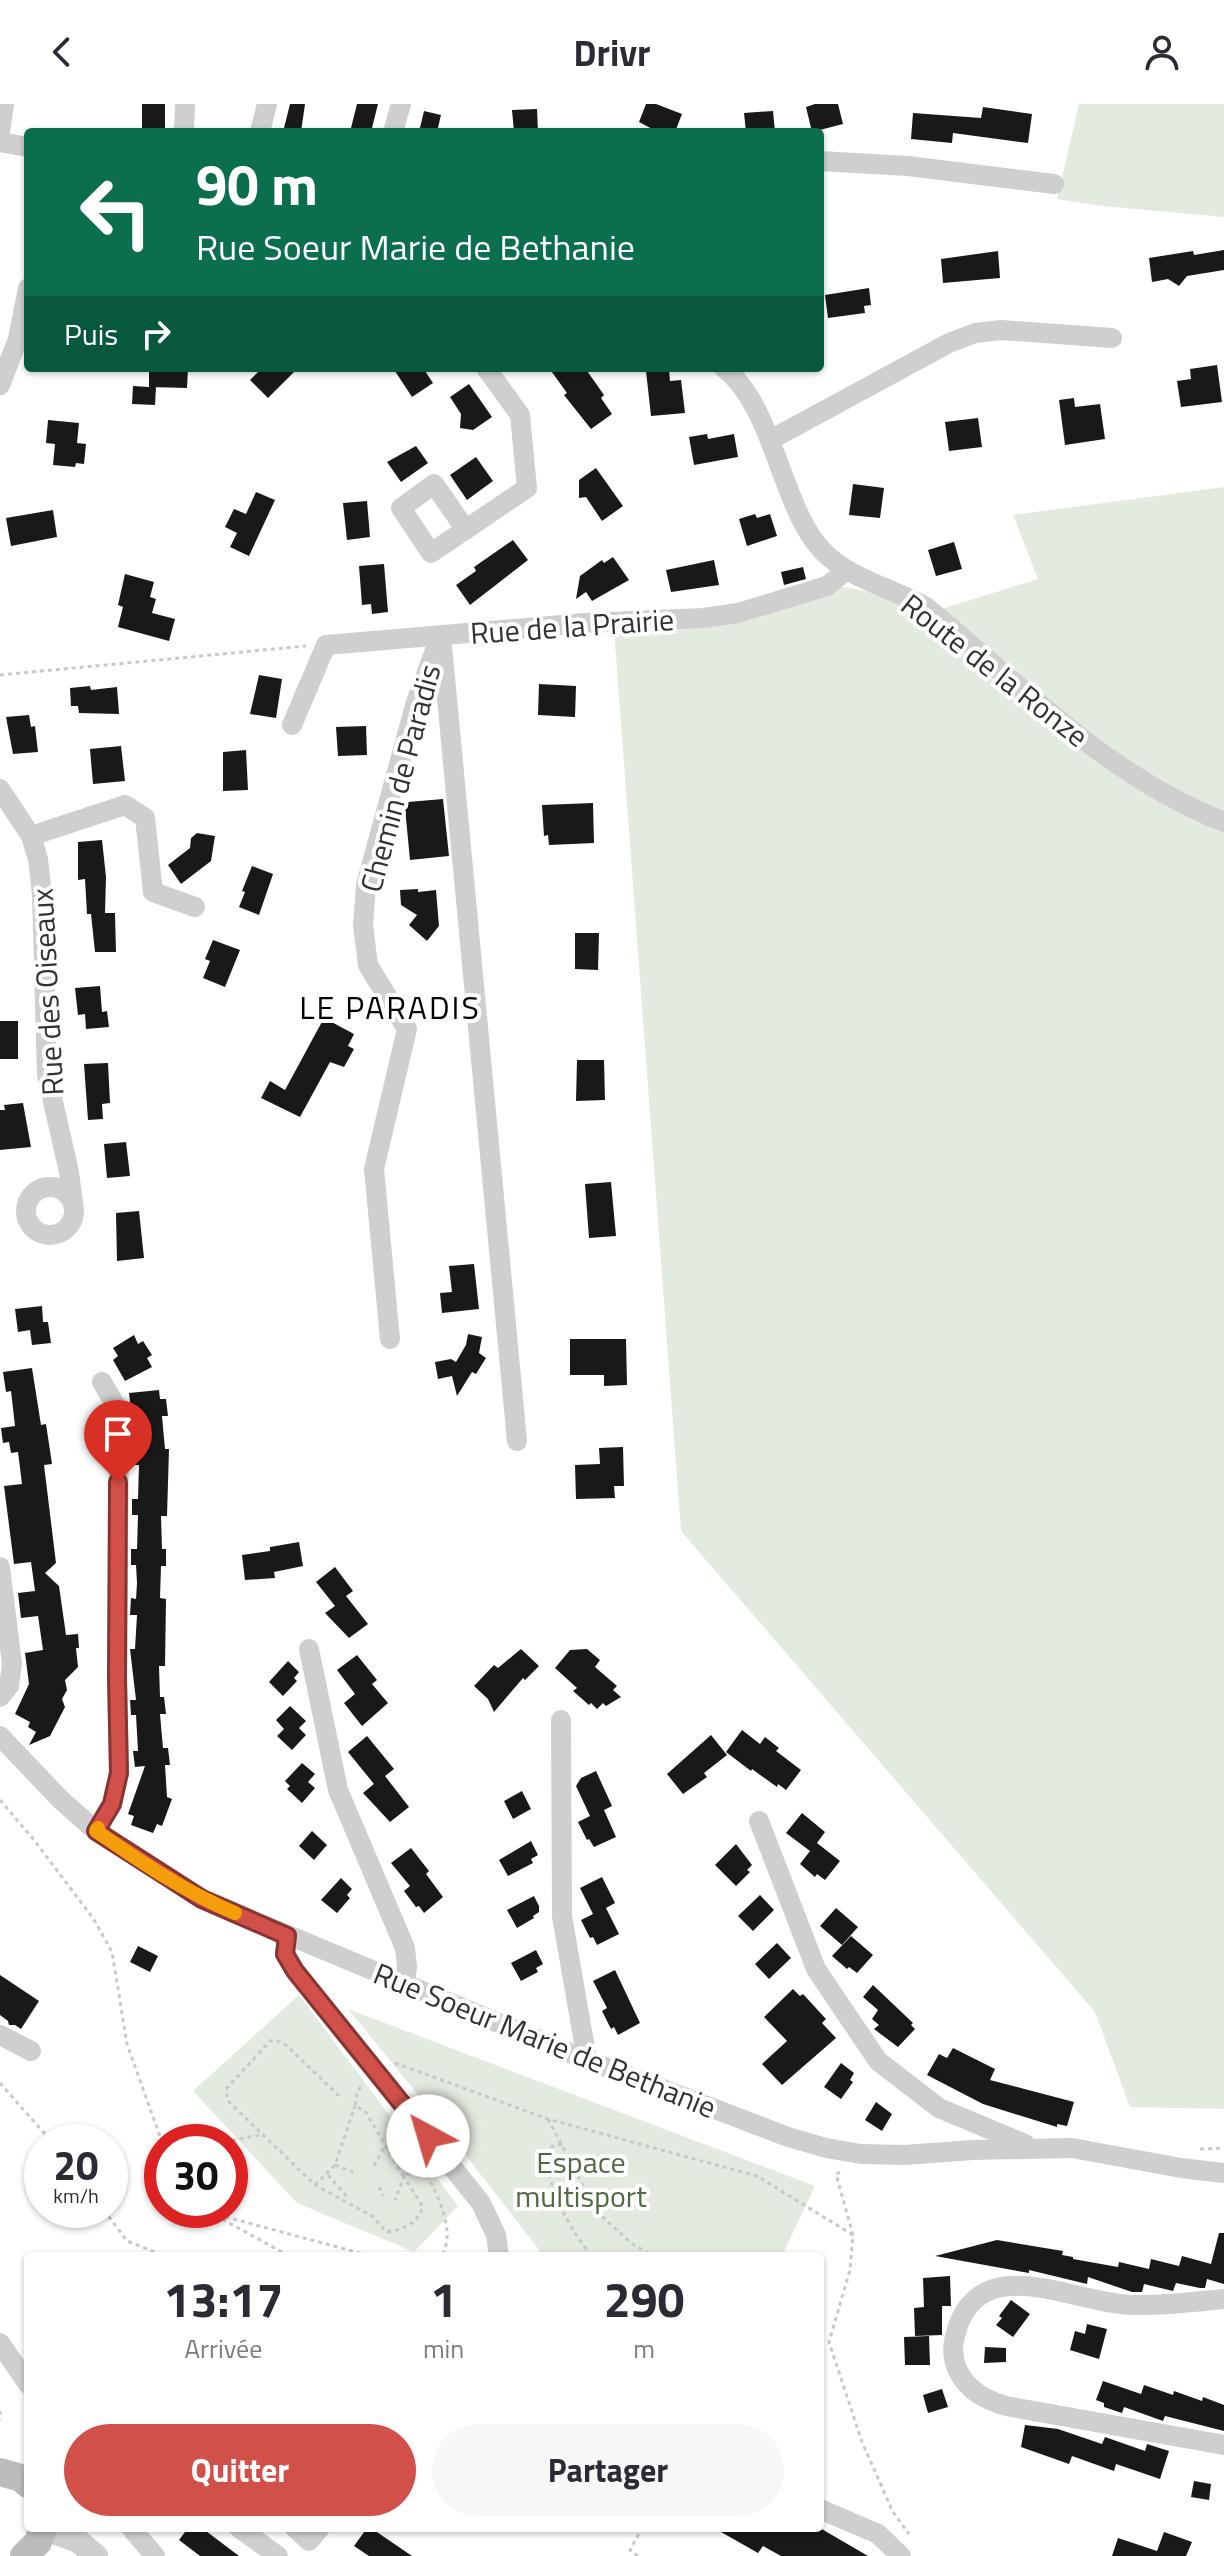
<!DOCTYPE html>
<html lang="fr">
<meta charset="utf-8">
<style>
:root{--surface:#fff;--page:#f7f7f7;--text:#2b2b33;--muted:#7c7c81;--accent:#d2504a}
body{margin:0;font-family:"Titillium Web",sans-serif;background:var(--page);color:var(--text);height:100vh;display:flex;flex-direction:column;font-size:30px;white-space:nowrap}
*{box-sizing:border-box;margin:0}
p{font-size:26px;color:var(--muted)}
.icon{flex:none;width:44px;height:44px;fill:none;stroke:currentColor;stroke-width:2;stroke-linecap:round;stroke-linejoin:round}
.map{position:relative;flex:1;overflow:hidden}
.details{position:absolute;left:24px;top:2148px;width:800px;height:280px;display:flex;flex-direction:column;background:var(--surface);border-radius:8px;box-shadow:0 2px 6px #0004}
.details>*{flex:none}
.banner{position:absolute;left:24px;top:24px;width:800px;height:244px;border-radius:8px;box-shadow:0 2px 6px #0004;background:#0b6e4f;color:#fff;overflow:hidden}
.speed{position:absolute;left:24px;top:2020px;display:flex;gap:16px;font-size:40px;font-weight:700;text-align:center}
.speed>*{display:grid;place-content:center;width:104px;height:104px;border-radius:50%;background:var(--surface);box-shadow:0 2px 6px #0004;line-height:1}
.speed small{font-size:20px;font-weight:400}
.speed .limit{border:12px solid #d22;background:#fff;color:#111}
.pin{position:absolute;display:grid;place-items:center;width:68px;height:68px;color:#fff;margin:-82px -34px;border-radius:50% 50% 50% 0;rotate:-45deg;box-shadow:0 0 8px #0007}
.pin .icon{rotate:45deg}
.me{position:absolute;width:88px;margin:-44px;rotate:321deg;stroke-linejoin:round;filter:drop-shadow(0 0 6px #0008)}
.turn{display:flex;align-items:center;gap:28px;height:168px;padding:0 40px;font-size:36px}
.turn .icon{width:104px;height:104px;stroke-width:2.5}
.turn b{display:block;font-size:56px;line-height:68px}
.then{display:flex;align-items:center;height:76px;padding:0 40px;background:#0003;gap:16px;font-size:30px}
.eta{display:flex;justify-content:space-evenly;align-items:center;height:136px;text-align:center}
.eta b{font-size:48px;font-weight:700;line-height:56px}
.action{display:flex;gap:16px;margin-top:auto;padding:16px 40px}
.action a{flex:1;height:92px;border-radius:48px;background:var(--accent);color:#fff;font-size:32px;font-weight:700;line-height:92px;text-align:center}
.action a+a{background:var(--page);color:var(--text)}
header{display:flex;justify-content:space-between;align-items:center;height:104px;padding:0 40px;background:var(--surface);font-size:36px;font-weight:700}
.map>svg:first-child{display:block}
</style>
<header><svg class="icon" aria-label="back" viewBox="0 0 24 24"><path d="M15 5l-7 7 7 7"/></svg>Drivr<svg class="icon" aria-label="person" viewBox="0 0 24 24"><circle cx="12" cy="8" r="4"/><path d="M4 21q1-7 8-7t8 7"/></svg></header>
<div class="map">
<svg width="1224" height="2452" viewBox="0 0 1224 2452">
<rect width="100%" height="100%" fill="#fff"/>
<g fill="#e3eadf">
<path d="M1079 0H1224V113L1102 102 1057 95Z"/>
<path d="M1224 383V2005L1130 2003 1095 1908 681 1427 614 525 844 483 871 488 922 511 1038 475 1013 411Z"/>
<path d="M299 1891 458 2102 414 2148 297 2099 193 1987Z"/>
<path d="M348 1905 815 2082 782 2152H544L429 2004Z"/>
</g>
<g fill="#191919">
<rect x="142" y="0" width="23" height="28"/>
<path d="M290 0H305L301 28H283Z"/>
<path d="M357 0H378L371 28H350Z"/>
<path d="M646 0H656L682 10 675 28H658L639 18Z"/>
<path d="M815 0H838L843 20 812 28 806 3Z"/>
<path d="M983 3 1032 10 1028 39 953 29 952 39 911 35 913 9 981 14Z"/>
<path d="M537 5 538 28H514L512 6Z"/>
<path d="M424 7 441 11 437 28H419Z"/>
<path d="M773 7 775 28H746L744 9Z"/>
<path d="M1224 146V166L1187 172 1179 182 1168 175 1152 178 1149 154 1193 147 1194 151Z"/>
<path d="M998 147 1000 174 943 179 941 155Z"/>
<path d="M869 184 871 201 864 202 865 209 828 214 825 191Z"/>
<path d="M1217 261 1222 298 1181 303 1177 277 1191 275 1190 265Z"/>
<path d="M149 264H188L187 284 150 283H156L155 301 132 300 133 282 149 283Z"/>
<path d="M262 264H298L268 294 250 276Z"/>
<path d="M393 264H423L433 279 412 293Z"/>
<path d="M549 264H585L604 291 601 294 612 310 591 325 564 291 567 289Z"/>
<path d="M669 265 670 277 681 276 685 309 651 312 646 267Z"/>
<path d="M469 280 492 313 473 326 460 324 461 310 450 293Z"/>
<path d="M1074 294 1075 303 1100 300 1105 335 1065 341 1059 296Z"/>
<path d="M978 314 982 343 949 347 945 318Z"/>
<path d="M48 316 79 319 77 339 86 340 84 360 76 359 75 363 53 361 55 340 46 339Z"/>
<path d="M707 330 708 335 734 330 738 353 694 361 689 333Z"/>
<path d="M416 342 428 359 401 378 387 358Z"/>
<path d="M476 353 493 377 467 396 450 371Z"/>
<path d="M596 364 623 402 602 417 586 393 579 394V376Z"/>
<path d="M853 380 884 384 880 414 849 411Z"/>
<path d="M256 388 275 396 249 452 230 443 237 429 225 423 234 405 246 410Z"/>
<path d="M367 397 370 433 347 436 343 399Z"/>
<path d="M53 406 57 433 11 442 6 414Z"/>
<path d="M755 410 757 414 770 410 777 432 747 442 739 415Z"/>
<path d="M513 436 528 456 470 501 456 481 476 467 474 463Z"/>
<path d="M954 438 962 465 936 472 928 446Z"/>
<path d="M613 453 629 476 592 497 586 488 576 495 580 472 602 456 604 459Z"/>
<path d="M714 456 719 481 671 488 666 466Z"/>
<path d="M384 460 388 508 372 510 371 500 362 501 359 462Z"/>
<path d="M803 463 806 475 784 481 781 468Z"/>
<path d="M125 470 154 478 150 493 156 495 152 509 175 515 169 537 118 523 123 503 118 501Z"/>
<path d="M259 571 282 575 276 614 250 610Z"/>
<path d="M539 580 576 582 575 613 538 611Z"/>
<path d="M90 582 91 586 117 583 119 610 79 609 78 602H71L70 584Z"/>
<path d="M29 611 31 623 35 622 38 648 13 650 6 613Z"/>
<path d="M366 622 367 651 338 652 336 623Z"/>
<path d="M121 642 125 677 93 680 90 645Z"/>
<path d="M246 646 248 686 223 687V648Z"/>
<path d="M443 695 449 752 410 756 405 704 408 703V698Z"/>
<path d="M593 699 594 739 549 741 548 731 544 732 542 701Z"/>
<path d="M197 729 215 732 211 757 181 780 168 761 190 744 191 734Z"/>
<path d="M102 736 106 773 105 809H115L116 848H95L91 810H87L85 775 78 776V738Z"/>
<path d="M252 762 273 770 259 811 239 803 245 788 242 787Z"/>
<path d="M418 785V788L436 786 439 822 427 837 409 821 417 811 401 801 400 786Z"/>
<path d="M575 829H599L598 866 575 865Z"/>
<path d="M213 836 240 846 225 883 203 874 210 857 205 855Z"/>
<path d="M100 882 102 908 107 907 109 923 86 925 85 910 78 911 75 884Z"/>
<path d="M324 914 354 930 348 942 354 945 344 963 330 958 300 1013 261 994 270 977 285 986Z"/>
<rect x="0" y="917" width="18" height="38"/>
<path d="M577 956H604L605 996 576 997Z"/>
<path d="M108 959 110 999 102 1000 103 1015 88 1016 84 960Z"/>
<path d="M23 999 31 1043 0 1046V1006H5L4 1001Z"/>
<path d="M126 1038 130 1072 107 1074 104 1040Z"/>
<path d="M611 1078 616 1132 589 1134 585 1080Z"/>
<path d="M139 1107 144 1154 117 1157 116 1109Z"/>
<path d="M474 1160 479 1205 442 1209 440 1189 452 1188 449 1162Z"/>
<path d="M42 1202 43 1218H48L51 1239 32 1241 30 1226 18 1228 15 1205Z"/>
<path d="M468 1230 482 1233 479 1249 486 1254 476 1270 472 1268 457 1292 452 1272 438 1275 435 1258 451 1255 456 1258 466 1241Z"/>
<path d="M134 1231 138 1240 143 1237 152 1251 147 1254 152 1263 125 1277 113 1256 118 1252 113 1244Z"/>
<path d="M570 1235H626L627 1281 604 1282V1271H570Z"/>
<path d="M32 1264 41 1321 46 1320 52 1360 44 1361 56 1459 45 1469 59 1482 66 1531 78 1530 79 1544H76L78 1563 65 1576 67 1586 62 1595 65 1603 50 1632 29 1641 36 1628 28 1623 30 1618 15 1610 29 1580 25 1549 43 1546 38 1512 21 1514 18 1489 35 1487 31 1458 14 1460 4 1382 22 1380 18 1348 11 1349 9 1338 3 1339 1 1324 15 1322 11 1287 6 1288 3 1268Z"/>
<path d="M159 1286 160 1295H166L168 1312H162L165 1345H169L167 1412H161L162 1445H166V1462H161L160 1494 166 1495 165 1562H159L160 1593H164L166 1610H160L163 1644H168L170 1661H165L167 1693 172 1695 162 1722 157 1720 153 1729 131 1721 134 1712 128 1710 145 1662 135 1663 133 1647H138L136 1611H131L130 1596H136L130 1545H135L137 1511H130L131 1494 136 1495 137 1479 136 1461H131V1445H137L138 1411H132V1395H138L139 1361H133V1345H139L140 1314H132L129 1289Z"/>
<path d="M623 1343 624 1382H614L615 1394 576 1395 575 1361 600 1360 599 1344Z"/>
<path d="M299 1438 303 1462 274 1468 275 1474 245 1476 242 1451 270 1447V1443Z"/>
<path d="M335 1463 353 1487 346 1492 368 1520 349 1534 325 1509 335 1502 316 1478Z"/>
<path d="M521 1545 539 1562 525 1576 523 1574 494 1608 488 1595 474 1582 494 1561 498 1564Z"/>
<path d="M587 1545 600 1556 595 1563 617 1582 613 1586 621 1593 606 1602 603 1599 597 1605 591 1599 589 1601 573 1587 577 1584 555 1564 570 1546Z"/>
<path d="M357 1551 377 1576 372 1580 388 1599 362 1622 344 1599 355 1590 337 1566Z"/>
<path d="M288 1557 299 1568 294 1574 297 1577 283 1592 269 1578Z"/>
<path d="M290 1602 306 1617 299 1624 306 1631 292 1646 277 1632 284 1625 276 1616Z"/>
<path d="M742 1626 760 1640 765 1633 779 1644 776 1647 801 1666 786 1686 778 1680 777 1683 752 1665 751 1667 726 1648Z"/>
<path d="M711 1631 727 1651 704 1669 707 1673 683 1690 667 1670Z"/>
<path d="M367 1632 394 1665 385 1672 409 1703 390 1718 363 1689 381 1674 374 1680 348 1648Z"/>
<path d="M302 1659 315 1670 308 1678 315 1684 302 1699 287 1685 290 1682 285 1677Z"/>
<path d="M596 1667 612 1702 604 1706 616 1733 594 1743 589 1735 587 1736 578 1718 590 1712 576 1682 581 1674Z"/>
<path d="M522 1687 531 1705 513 1715 504 1697Z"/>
<path d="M802 1709 825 1728 817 1739 840 1757 825 1776 817 1770 815 1773 800 1760 810 1747 786 1729Z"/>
<path d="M312 1727 327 1741 314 1756 299 1742Z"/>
<path d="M531 1737 538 1751 531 1755 533 1759 508 1772 499 1756Z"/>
<path d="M736 1740 752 1761 747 1766 750 1768 736 1782 715 1761Z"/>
<path d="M411 1744 429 1767 426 1770 443 1793 424 1809 419 1802 416 1803 404 1787 410 1782 391 1759Z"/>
<path d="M602 1773 615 1799 606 1804 619 1830 597 1841 593 1833 590 1834 581 1816 593 1810 580 1784Z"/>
<path d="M341 1774 352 1785 347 1791 350 1794 337 1809 321 1796Z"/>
<path d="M760 1791 774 1806 753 1827 738 1812Z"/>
<path d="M534 1792 539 1802V1808L533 1812 534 1814 517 1824 507 1806Z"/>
<path d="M836 1804 858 1823 842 1841 820 1822Z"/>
<path d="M851 1832 873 1851 857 1869 849 1863 847 1865 832 1852Z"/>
<path d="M777 1839 791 1854 769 1875 755 1860Z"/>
<path d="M138 1842 158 1852 150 1868 130 1858Z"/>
<path d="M536 1846 543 1860 536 1864 538 1868 521 1877 511 1859Z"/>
<path d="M615 1866 640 1919 618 1931 614 1923 611 1925 602 1907 607 1904 593 1877Z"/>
<path d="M0 1871 39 1897 21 1925 15 1921H9L8 1917 0 1911Z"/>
<path d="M873 1881 913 1919 911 1921 915 1925 898 1943 874 1925 879 1921 872 1915 878 1906 863 1893Z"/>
<path d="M793 1885 800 1892 803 1890 826 1915 822 1919 836 1934 782 1981 762 1960 787 1937 764 1913Z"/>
<path d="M953 1944 995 1965 990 1976 1074 1998 1067 2022 1057 2020V2023L983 2000 927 1971 939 1950 947 1954Z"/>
<path d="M841 1959 854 1969 850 1976 853 1978 841 1995 824 1983Z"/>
<path d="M876 1998 892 2010 882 2027 865 2016Z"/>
<path d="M1219 2129H1224V2180L1207 2175 1205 2184H1200L1176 2179 1173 2187 1144 2180 1142 2188H1132L1088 2173 1087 2180 1029 2166V2169L935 2152 997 2136 1063 2147 1062 2151 1073 2153V2155L1118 2163 1119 2158 1149 2165 1151 2155 1179 2162 1182 2152 1211 2160Z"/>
<path d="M950 2172 951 2202H942V2231L915 2232 914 2204 924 2203 923 2174Z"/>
<path d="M1011 2196 1030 2210 1013 2233 996 2221 1002 2214 999 2212Z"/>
<path d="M1087 2220 1107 2225 1099 2255 1070 2246 1075 2227 1085 2230Z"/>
<path d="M929 2232 930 2261H905L904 2233Z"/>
<path d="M985 2243 1006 2244V2258L984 2259Z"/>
<path d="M1103 2277 1141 2290 1144 2281 1173 2291 1174 2287 1202 2297 1203 2293 1224 2301V2327L1165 2312 1163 2317 1124 2303 1122 2309 1104 2303V2299L1096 2296Z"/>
<path d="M942 2285 948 2303 928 2309 923 2291Z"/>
<path d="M1025 2321 1058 2325 1102 2340 1105 2333 1145 2347 1147 2340 1169 2347 1160 2375 1116 2360 1114 2367 1072 2352 1069 2360 1021 2343Z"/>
<path d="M1194 2377 1211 2380 1209 2396 1191 2393Z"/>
<path d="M188 2424H202L239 2452H200L179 2436Z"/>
<path d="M367 2424H371L412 2452H369L354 2442Z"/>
<path d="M714 2424H820L868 2452H781L763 2442 758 2449Z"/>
<path d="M1164 2428 1192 2438 1186 2452H1112L1118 2434 1157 2447Z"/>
</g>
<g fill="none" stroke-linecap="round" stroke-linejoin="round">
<g stroke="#c9c9c9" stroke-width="3" stroke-dasharray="4 4" stroke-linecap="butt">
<path d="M0 571 306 542"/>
<path d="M0 1696 34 1736 93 1814 112 1848 127 1940 162 2038"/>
<path d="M395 1959 548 2015 757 2072 853 2131"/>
<path d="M0 1979 52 2038"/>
<path d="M361 1983 357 1987 355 2002 365 2007 404 2073 421 2059C433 2083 459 2127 441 2152"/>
<path d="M339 1992 286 1941 275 1936 270 1937 227 1984V1996L315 2081 372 2112 386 2128C404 2125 416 2121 423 2103L404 2073 395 2096"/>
<path d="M548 2015 597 2108 631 2139 653 2152"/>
<path d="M224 2038 264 2030"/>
<path d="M562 2040 550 2043C540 2075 571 2128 592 2152"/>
<path d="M1200 2045 1224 2044"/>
<path d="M335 2061 353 2068"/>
<path d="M374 2062 385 2041"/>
<path d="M840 2068 836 2070 853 2131 850 2166 829 2238 862 2338 893 2408 909 2430"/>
<path d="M328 2071 349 2095"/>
<path d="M315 2081 335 2061 355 2002"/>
<path d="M379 2083 383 2092"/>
<path d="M104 2106 127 2137 165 2152"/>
<path d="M289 2152 211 2109 371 2152"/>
<path d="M0 2307V2316"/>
<path d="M638 2452 630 2446 642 2424"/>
</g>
<g stroke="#cfcfcf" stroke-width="20">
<path d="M0 28 4 0"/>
<path d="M184 28 185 0"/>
<path d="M260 28 267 0"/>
<path d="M393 28 401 0"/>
<path d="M0 38 28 43"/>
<path d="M820 57 908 62 1054 80"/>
<path d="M724 264C771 300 780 391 815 438 842 474 889 482 926 503 1023 583 1106 671 1224 718"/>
<path d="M0 281 18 235 28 184"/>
<path d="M770 336 949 239 975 229 1001 226 1112 234"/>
<path d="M466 426 434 380 401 404 431 449 527 384 520 311 486 264"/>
<path d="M441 531 517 1337"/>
<path d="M292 621 326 541 585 519 703 514 738 509 827 482 847 466"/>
<path d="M0 685 31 732 38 755 42 791 47 971 69 1068 73 1099"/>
<path d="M31 732 125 701 145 714 153 788 195 803"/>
<circle cx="50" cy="1107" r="24"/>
<path d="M390 1235 374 1065 407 925 368 861 363 821 366 781 416 598 438 538"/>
<path d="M0 1463 12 1560 9 1582 0 1593"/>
<path d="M309 1545 338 1686 405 1844 407 1862 405 1879"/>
<path d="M561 1616 562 1812 587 1956"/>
<path d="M0 1632 61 1696 96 1727 202 1795 587 1956 788 2033 826 2044 861 2050 904 2051 973 2046 1072 2044 1181 2064 1224 2069"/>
<path d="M759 1717 816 1865 878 1957 939 2004 1025 2040"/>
<path d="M96 1727 112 1700 119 1669 117 1574 119 1327 117 1304 102 1278"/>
<path d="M287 1832 285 1850 295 1867 481 2099 496 2131 499 2152"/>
<path d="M0 1931 31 1947"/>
<path d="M1224 2195C1194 2198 1162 2202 1132 2201 1076 2200 988 2148 959 2219 953 2236 950 2250 958 2267 968 2287 986 2296 1006 2302L1224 2341"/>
<path d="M0 2239 28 2280"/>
<path d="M820 2405 878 2430 901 2452"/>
<path d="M131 2424 155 2452"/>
<path d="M239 2424 278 2452"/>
<path d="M295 2424 309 2437 320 2424"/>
</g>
<path stroke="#cfcfcf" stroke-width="24" d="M43 2424 78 2437 96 2452"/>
<g stroke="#bcbcbc" stroke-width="28">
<path d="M0 2368 21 2374 28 2380"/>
<path d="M24 2452 38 2438 43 2424"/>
</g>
</g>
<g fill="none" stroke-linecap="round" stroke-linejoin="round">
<defs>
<path id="route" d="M118 1378 117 1574 119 1669 112 1700 96 1727 202 1795 287 1832 285 1850 295 1867 428 2032"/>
</defs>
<use href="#route" stroke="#883430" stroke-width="20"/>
<use href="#route" stroke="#d2504a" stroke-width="14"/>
<path stroke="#f59e0b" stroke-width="14" d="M98 1724 96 1727C141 1758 185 1788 235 1809"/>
</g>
<g text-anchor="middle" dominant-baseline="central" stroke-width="8" stroke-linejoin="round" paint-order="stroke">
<g font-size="30" fill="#323232" stroke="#fff">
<text transform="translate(572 522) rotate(-4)">Rue de la Prairie</text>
<text transform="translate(995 566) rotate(38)">Route de la Ronze</text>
<text transform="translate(400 674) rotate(-75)">Chemin de Paradis</text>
<text transform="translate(47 888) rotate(-93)">Rue des Oiseaux</text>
<text transform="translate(545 1936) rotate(22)">Rue Soeur Marie de Bethanie</text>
</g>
<g font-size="30" fill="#516943" stroke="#fff">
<text x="581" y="2058">Espace<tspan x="581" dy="34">multisport</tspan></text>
</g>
<g font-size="32" letter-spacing="2" fill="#000" stroke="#fff">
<text x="390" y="903">LE PARADIS</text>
</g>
</g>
</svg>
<div class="speed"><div>20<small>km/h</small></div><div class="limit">30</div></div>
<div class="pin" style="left:118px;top:1378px;background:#d93025"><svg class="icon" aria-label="arrive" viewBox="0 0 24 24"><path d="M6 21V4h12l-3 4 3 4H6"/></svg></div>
<svg class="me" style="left:428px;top:2032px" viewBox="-20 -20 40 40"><circle r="19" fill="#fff"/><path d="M0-13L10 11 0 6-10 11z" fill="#d2504a"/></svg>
<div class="banner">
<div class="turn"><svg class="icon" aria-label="left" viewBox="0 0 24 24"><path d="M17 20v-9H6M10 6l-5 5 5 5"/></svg><div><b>90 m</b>Rue Soeur Marie de Bethanie</div></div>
<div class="then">Puis<svg class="icon" aria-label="right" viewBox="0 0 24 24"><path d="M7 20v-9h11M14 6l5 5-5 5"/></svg></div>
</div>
<section class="details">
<div class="eta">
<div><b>13:17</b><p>Arrivée</p></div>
<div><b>1</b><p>min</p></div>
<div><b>290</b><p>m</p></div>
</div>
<div class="action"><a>Quitter</a><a>Partager</a></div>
</section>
</div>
